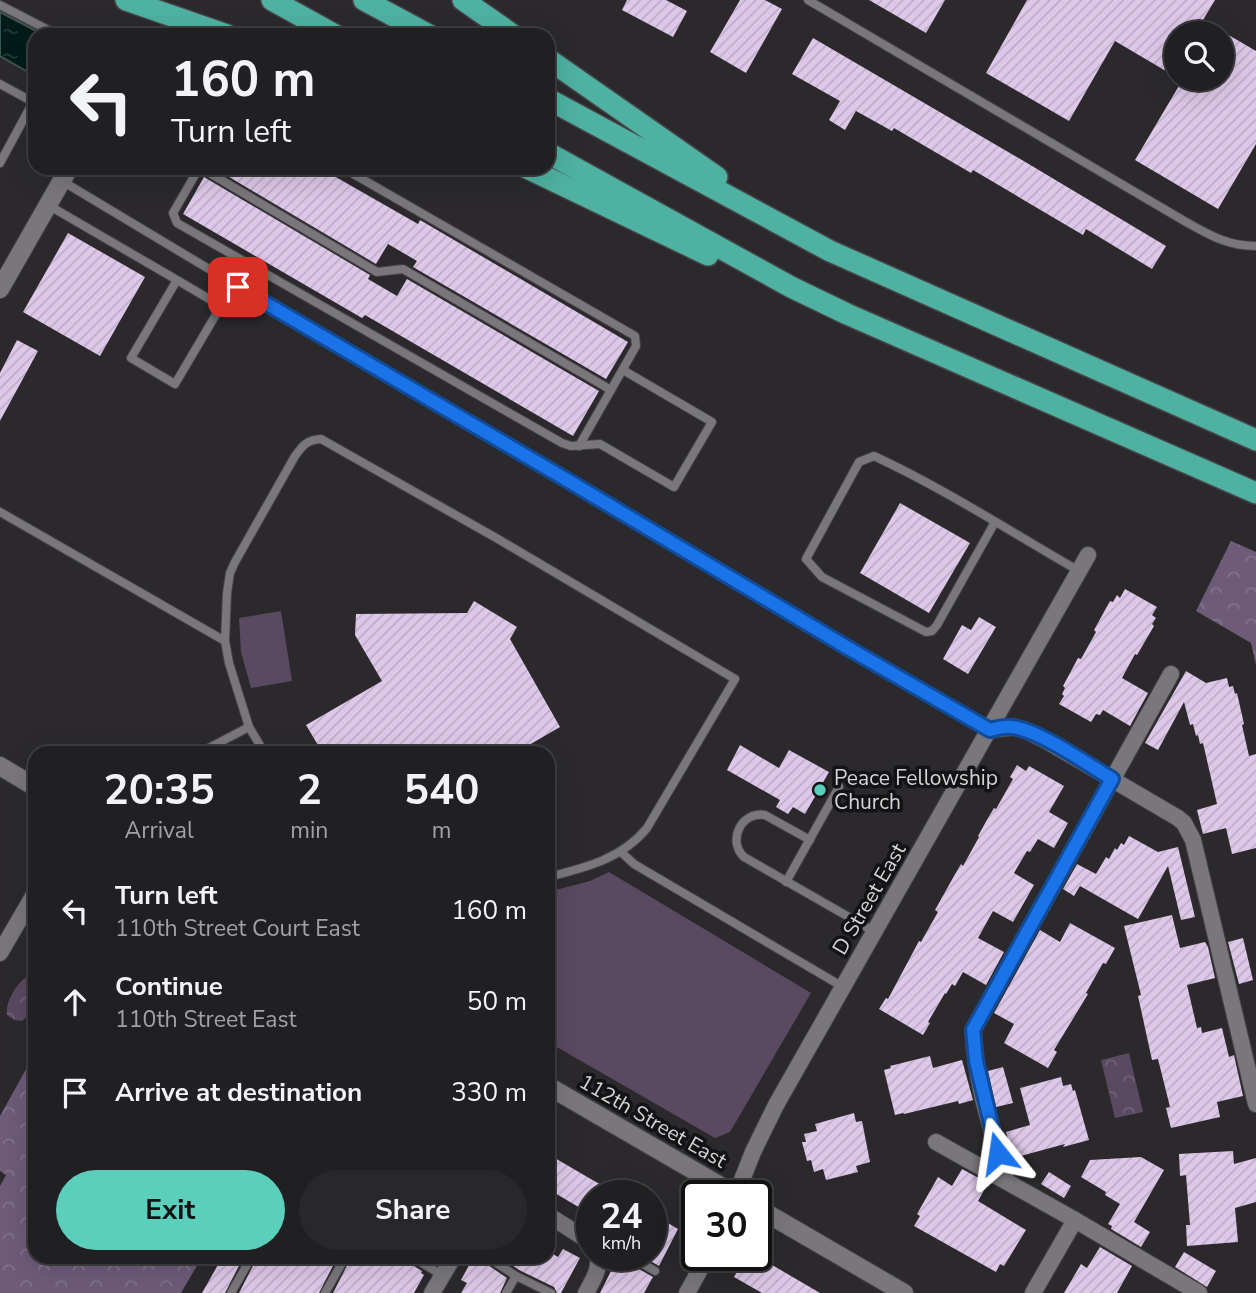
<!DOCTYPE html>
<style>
:root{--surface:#201f21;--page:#28272a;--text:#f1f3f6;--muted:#a2a2a5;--line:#3d3d3f;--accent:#5bcebc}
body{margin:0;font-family:"Nunito Sans",sans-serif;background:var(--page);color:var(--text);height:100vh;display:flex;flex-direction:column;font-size:26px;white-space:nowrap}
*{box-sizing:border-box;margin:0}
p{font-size:23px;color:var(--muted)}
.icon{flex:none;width:38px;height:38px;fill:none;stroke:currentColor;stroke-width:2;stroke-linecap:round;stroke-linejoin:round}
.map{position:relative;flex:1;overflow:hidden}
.sheet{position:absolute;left:28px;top:746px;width:527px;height:518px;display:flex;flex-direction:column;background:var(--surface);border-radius:21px;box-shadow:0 7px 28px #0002,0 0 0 2px var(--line)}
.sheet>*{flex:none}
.hud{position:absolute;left:28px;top:28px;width:527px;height:147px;border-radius:21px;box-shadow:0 7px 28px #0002,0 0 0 2px var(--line);background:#201f21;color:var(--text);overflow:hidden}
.fabs{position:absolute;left:1164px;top:21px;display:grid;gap:14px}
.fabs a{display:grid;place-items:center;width:70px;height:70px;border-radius:50%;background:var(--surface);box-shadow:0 7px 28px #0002,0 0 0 2px var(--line);font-size:35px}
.speed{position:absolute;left:576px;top:1180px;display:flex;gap:14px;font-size:35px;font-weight:700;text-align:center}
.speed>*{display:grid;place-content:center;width:91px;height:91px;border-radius:50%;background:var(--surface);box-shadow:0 7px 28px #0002,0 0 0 2px var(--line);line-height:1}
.speed small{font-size:18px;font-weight:400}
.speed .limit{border:4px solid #111;border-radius:10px;background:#fff;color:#111}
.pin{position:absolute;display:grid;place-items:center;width:60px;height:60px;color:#fff;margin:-30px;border-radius:14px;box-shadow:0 4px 10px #0006}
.me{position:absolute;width:77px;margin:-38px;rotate:345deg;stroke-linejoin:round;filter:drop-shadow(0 0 5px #0008)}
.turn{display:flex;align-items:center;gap:24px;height:147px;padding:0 28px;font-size:32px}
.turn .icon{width:91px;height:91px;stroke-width:2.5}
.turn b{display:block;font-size:49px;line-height:60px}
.eta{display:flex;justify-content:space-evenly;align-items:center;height:119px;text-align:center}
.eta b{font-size:42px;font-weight:700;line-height:49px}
.button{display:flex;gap:14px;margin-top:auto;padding:14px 28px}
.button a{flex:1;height:80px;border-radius:42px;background:var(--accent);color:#111;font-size:28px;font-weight:700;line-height:80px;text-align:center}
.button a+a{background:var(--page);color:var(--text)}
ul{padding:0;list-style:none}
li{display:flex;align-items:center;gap:21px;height:91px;padding:0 28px}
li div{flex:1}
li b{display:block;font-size:26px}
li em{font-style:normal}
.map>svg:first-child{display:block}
</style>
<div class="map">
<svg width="1256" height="1293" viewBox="0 0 1256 1293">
<defs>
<pattern id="forest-crowns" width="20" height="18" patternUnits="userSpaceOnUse" patternTransform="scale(1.75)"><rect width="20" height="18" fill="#6d5b78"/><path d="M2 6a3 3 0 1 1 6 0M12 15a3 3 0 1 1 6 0" fill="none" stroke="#81728a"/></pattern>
<pattern id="park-crowns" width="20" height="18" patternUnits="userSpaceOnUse" patternTransform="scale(1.75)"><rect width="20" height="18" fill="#594961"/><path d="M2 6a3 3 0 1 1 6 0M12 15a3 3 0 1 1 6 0" fill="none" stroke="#706277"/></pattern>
<pattern id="water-ripples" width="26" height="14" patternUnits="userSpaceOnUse" patternTransform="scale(1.75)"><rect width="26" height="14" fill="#001c18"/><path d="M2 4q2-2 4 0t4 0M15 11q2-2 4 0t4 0" fill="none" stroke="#243c39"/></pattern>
<pattern id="building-hatch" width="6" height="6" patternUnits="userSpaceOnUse" patternTransform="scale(1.75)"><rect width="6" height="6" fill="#ddc8e9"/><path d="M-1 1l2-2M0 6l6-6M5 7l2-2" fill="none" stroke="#beadc7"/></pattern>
</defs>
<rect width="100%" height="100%" fill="#2b292c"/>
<g fill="#594961">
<path d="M281 611 292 681 251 688 241 652 239 618Z"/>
<path d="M609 872 811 993 730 1132 715 1138 548 1042V892L590 881Z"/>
</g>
<g fill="url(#forest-crowns)">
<path d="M1231 541 1256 552V665L1251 643 1196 611Z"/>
<path d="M35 1053V1256L202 1257 181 1293H0V1186L6 1175 0 1171V1116Z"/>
</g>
<g fill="url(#park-crowns)">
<path d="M25 978 35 980C35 1000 38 1007 22 1021L14 1020 7 1015C5 1003 15 986 25 978Z"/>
<path d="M1129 1053 1143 1112 1115 1118 1101 1060Z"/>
</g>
<path fill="url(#water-ripples)" stroke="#405351" stroke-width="2" d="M0 12 44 35H35V76L0 56Z"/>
<g fill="url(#building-hatch)">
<path d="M627 0H666L687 11 673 37 622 10Z"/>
<path d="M740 0H765L782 9 746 73 710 52Z"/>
<path d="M869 0H945L926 33Z"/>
<path d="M1027 0H1215L1203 20 1256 51V144L1218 209 1135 160 1183 79H1222V33H1176V77L1115 41 1069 121 986 73Z"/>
<path d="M813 38 1022 160 1166 246 1152 269 1086 229 1083 235 973 170 971 173 894 128 892 131 856 111 845 130 829 120 840 101 792 74Z"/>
<path d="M214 168H320L418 224 420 220 628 342 606 379 413 267 417 261 388 244 376 264Z"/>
<path d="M204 177 370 275 368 279 397 296 407 279 599 391 573 436 365 315 362 318 183 214Z"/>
<path d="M68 233 145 277 100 356 23 312Z"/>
<path d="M17 340 38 351 0 421V373Z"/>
<path d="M900 503 970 543 929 613 860 573Z"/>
<path d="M1125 589 1157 607 1152 615 1156 618 1152 624 1154 626 1137 655 1135 654 1122 678 1148 693 1130 726 1103 710 1100 715 1096 714 1091 722 1059 704 1064 696 1062 694 1065 688 1063 686 1078 658 1081 659 1096 632 1094 630 1110 601 1113 602 1117 595 1120 598Z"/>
<path d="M474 601 517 627 510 639 560 727 517 752H322L306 725 382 681 355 635 356 614 467 613Z"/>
<path d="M979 617 996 627 968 674 943 659 962 625 971 630Z"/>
<path d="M1186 671 1206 683 1227 678 1229 687 1233 686 1235 694 1237 693 1244 724 1242 725 1249 756 1256 754V848L1232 854 1226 828 1203 834 1197 810 1217 804 1203 743 1200 744 1198 735 1196 736 1193 724 1190 725 1184 702 1158 750 1145 743Z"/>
<path d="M740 745 779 768 789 750 829 772 805 814 793 807 788 814 776 807 780 800 727 770Z"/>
<path d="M1017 765 1026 771 1029 766 1064 786 1049 812 1068 823 1054 848 1038 839 1030 852 1027 851 1014 873 1034 885 1013 922 993 911 978 938 1004 952 986 985 963 972 955 986 952 984 946 994 945 993 928 1022 930 1023 923 1035 879 1009 886 998 888 999 919 941 921 942 930 926 938 912 935 910 954 876 961 864 963 866 979 837 978 836 988 818 994 808 996 809 1013 779 1010 777Z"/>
<path d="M1129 836 1158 852 1178 847 1195 917 1181 920 1168 866 1138 919 1080 886 1074 896 1063 889 1077 864 1096 874 1106 857 1109 859 1115 848 1117 850 1121 843 1124 845Z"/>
<path d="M1172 915 1180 948 1205 942 1208 947 1215 978 1187 985 1197 1028 1201 1027 1202 1033 1222 1028 1229 1057 1234 1055 1243 1096 1217 1102 1220 1117 1171 1128 1166 1108 1170 1107 1158 1059 1152 1060 1138 996 1141 995 1124 926Z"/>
<path d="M1070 923 1115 948 1106 964 1103 963 1086 993 1088 994 1054 1050 1057 1052 1048 1068 1004 1043 1014 1024 994 1013 1040 930 1060 942Z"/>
<path d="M1243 938 1253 980 1239 984 1228 942Z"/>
<path d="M930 1056 933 1068 962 1060 973 1100 959 1104 958 1101 904 1114 903 1113 895 1115 884 1070 891 1068 890 1066Z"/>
<path d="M1003 1067 1013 1103 996 1107 988 1071Z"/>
<path d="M1061 1077 1063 1086 1071 1084 1073 1091 1075 1090 1089 1140 1063 1147 1065 1144 1013 1158 1006 1132 1030 1125 1020 1088Z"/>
<path d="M854 1113 856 1122 862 1121 870 1162 856 1166 858 1172 826 1180 823 1169 814 1172 811 1160 807 1161 802 1142H806L804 1134 817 1131 815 1124Z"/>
<path d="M1233 1151 1234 1164 1256 1158V1202L1235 1208 1238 1242 1187 1246 1186 1225H1190L1186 1175 1180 1176 1179 1154Z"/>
<path d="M548 1154 589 1178 619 1195H592V1215L548 1189Z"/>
<path d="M1141 1157 1164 1170 1134 1222 1150 1232 1141 1247 1111 1229 1112 1226 1108 1224 1120 1204 1105 1195 1106 1192 1081 1177 1090 1160Z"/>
<path d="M962 1169 988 1183 978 1201 1026 1230 1004 1266 1000 1264 996 1272 914 1226 920 1216 917 1214 938 1177 952 1186Z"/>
<path d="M1049 1172 1071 1186 1064 1198 1041 1184Z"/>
<path d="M651 1213 678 1229 659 1266 640 1255H651Z"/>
<path d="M1100 1247 1132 1266 1117 1293H1064L1081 1264 1087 1268Z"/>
<path d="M563 1249 580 1258 561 1293H557L554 1287 519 1270 499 1256H548V1251L558 1257Z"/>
<path d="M1184 1252 1216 1271 1207 1287 1175 1267Z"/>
<path d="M619 1255H622L625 1261 653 1277 644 1293H600Z"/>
<path d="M747 1255H755L820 1293H762L734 1277Z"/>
<path d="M223 1256H244L225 1293H202Z"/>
<path d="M258 1256H338L319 1293H239Z"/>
<path d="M352 1256H404L406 1261 422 1271 421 1273 424 1275 414 1293H333Z"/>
<path d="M474 1256H480L482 1261 507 1278 500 1293H461L467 1283 461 1280Z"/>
</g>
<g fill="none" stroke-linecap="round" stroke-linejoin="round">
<defs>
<g id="lane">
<path d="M808 0 1186 222C1210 235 1227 246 1256 246"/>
<path d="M0 5 58 35"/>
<path d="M0 84 33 102 0 163"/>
<path d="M199 168 173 213 177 223 562 443 571 446 600 444 674 487 712 422 623 370"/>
<path d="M201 168 377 272 403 269 611 390"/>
<path d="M343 168 635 336 636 346 579 446"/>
<path d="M62 181 399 383 567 480 848 648 990 730"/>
<path d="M48 205 177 280 131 358 175 384 221 306 177 280"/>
<path d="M0 512 225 641"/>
<path d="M995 522 937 625 932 631 926 632 822 577 806 559 859 462 874 456C945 489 1011 532 1079 571"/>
<path d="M201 752 249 727"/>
<path d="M264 752 249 727 229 663 225 641 227 593 230 573 235 562 295 456C303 445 307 440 321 439L498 539 735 679 647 828C622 859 584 868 548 877"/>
<path d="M810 840 765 815C741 811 727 841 744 857L875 932"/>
<path d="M621 852 634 864 843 987"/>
<path d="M786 882 839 787"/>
<path d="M628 1255 655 1271"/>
<path d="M410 1256 442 1275"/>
<path d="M486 1256 516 1276 551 1293"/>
<path d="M231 1293 252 1256"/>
<path d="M325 1293 346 1256"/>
<path d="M506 1293 516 1276"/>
</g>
<g id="street">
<path d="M990 730 1013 727 1025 730 1045 740 1178 818 1184 823 1193 840 1256 1104"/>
<path d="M0 953 35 893"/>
<path d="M936 1142 1075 1220 1199 1293"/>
<path d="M1006 1180C992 1132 975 1081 973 1030L1171 674"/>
<path d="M736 1195 753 1152 776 1105 1088 555"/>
<path d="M548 1215 592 1243"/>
<path d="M432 1293 454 1256"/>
<path d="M586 1293C593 1280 600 1270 598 1255"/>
<path d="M687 1293 708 1255"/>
<path d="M1033 1293 1075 1220"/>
</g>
<g id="secondary">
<path d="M0 289 69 168"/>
<path d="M0 766 35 787"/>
<path d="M548 1086 736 1195"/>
<path d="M756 1207 904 1293"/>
</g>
<g id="highway">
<path d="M126 0 227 35"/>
<path d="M272 0 335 35"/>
<path d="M364 0 429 35"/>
<path d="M463 0 513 35"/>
<path d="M548 59 717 177"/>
<path d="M548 99 830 251 1256 440"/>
<path d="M548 153 791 287 847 314 1256 493"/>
<path d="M527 168 708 255"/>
</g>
</defs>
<use href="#lane" stroke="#464447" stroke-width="10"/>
<use href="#street" stroke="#464447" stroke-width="18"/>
<use href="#secondary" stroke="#464447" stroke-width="20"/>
<use href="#highway" stroke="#464447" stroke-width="24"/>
<use href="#lane" stroke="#79777b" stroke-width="8"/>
<use href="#street" stroke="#79777b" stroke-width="16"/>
<use href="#secondary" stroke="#79777b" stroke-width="18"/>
<use href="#highway" stroke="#4eb1a1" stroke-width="21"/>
</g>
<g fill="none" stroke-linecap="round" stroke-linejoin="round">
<defs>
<path id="route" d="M238 287 567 480 848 648 990 730C997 728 1005 726 1012 727 1039 730 1087 764 1112 779L973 1030 976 1061 998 1153"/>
</defs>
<use href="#route" stroke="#114b97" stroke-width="18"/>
<use href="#route" stroke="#1a73e8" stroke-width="12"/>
</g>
<circle fill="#5bcebc" stroke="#131214" stroke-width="2.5" cx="820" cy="790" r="7"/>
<g text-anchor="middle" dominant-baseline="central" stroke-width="7" stroke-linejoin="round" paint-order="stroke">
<g font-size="21" fill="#d5d3d5" stroke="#131214" text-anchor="start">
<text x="834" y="778">Peace Fellowship<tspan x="834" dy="24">Church</tspan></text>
</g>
<g font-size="21" fill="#d5d3d5" stroke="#131214">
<text transform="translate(869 899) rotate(-60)">D Street East</text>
<text transform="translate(653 1121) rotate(30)">112th Street East</text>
</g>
</g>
</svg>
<div class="fabs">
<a><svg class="icon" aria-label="search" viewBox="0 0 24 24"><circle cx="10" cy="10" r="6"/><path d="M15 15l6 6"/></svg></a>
</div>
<div class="speed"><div>24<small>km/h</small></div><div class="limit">30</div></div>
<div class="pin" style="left:238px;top:287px;background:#d93025"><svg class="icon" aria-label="arrive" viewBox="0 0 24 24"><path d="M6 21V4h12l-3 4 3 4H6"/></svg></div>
<svg class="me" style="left:998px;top:1153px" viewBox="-20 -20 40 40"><path d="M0-17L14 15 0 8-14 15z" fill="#1a73e8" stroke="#fff" stroke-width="4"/></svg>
<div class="hud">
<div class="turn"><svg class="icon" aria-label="left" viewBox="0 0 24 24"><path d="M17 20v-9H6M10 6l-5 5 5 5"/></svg><div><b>160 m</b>Turn left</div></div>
</div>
<section class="sheet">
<div class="eta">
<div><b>20:35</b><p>Arrival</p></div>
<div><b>2</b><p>min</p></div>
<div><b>540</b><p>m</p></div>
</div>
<ul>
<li><svg class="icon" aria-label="left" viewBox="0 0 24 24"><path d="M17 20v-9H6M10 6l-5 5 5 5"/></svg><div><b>Turn left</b><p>110th Street Court East</p></div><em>160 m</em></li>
<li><svg class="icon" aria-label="ahead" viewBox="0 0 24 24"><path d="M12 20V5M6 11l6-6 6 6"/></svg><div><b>Continue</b><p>110th Street East</p></div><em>50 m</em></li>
<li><svg class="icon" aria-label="arrive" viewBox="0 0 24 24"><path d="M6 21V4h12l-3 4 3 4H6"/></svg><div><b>Arrive at destination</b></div><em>330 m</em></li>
</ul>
<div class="button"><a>Exit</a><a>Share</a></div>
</section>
</div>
